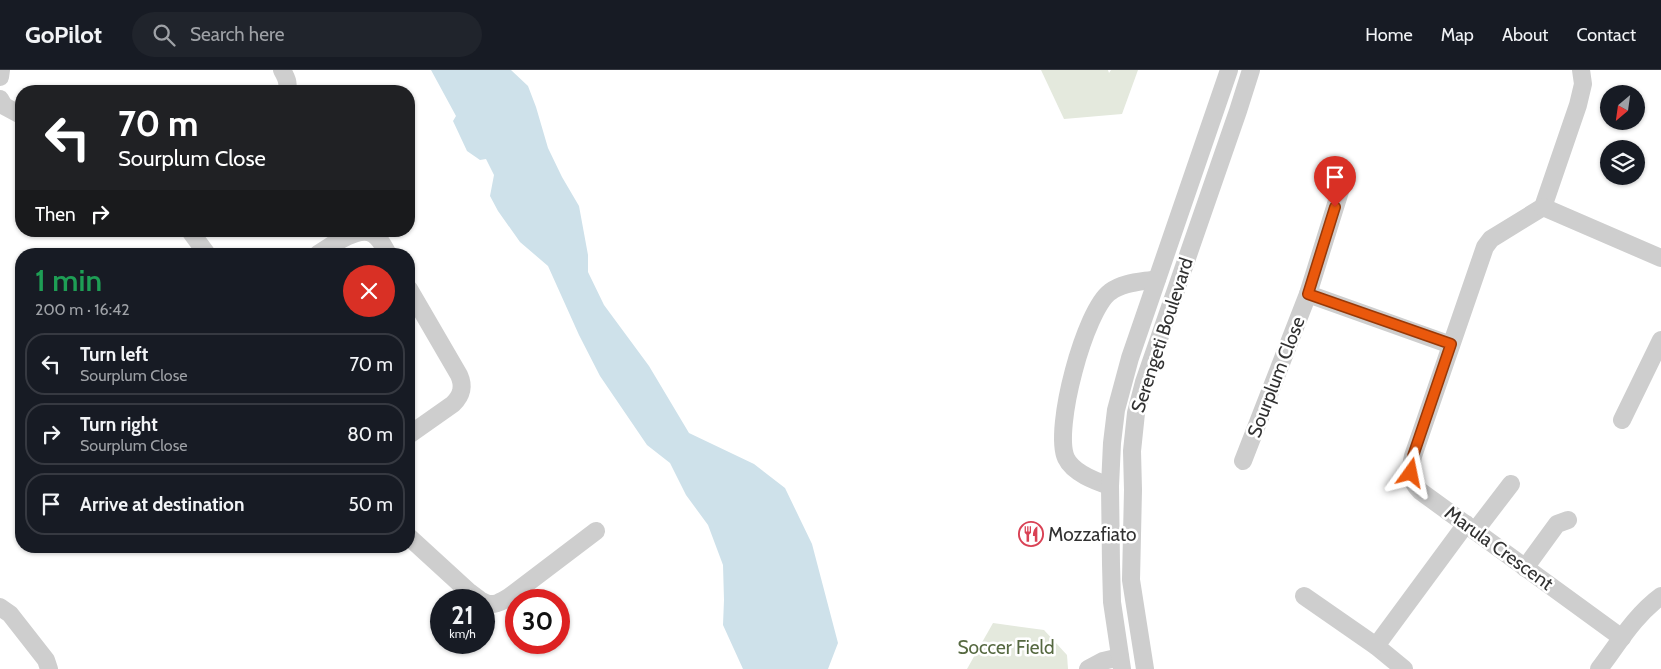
<!DOCTYPE html>
<meta charset="utf-8">
<style>
:root{--surface:#171b24;--page:#20242c;--text:#f1f3f6;--muted:#9ea1a6;--line:#363941}
body{margin:0;font-family:Cabin,sans-serif;background:var(--page);color:var(--text);height:100vh;display:flex;flex-direction:column;font-size:19px;white-space:nowrap}
*{box-sizing:border-box;margin:0}
p{font-size:16px;color:var(--muted)}
.icon{flex:none;width:28px;height:28px;fill:none;stroke:currentColor;stroke-width:2;stroke-linecap:round;stroke-linejoin:round}
.map{position:relative;flex:1;overflow:hidden}
.side{position:absolute;left:15px;top:178px;width:400px;height:305px;display:flex;flex-direction:column;background:var(--surface);border-radius:20px;box-shadow:0 1px 4px #0004}
.side>*{flex:none}
.banner{position:absolute;left:15px;top:15px;width:400px;height:152px;border-radius:20px;box-shadow:0 1px 4px #0004;background:#202124;color:#fff;overflow:hidden}
.needle{width:32px;rotate:209deg}
.controls{position:absolute;left:1600px;top:15px;display:grid;gap:10px}
.controls a{display:grid;place-items:center;width:45px;height:45px;border-radius:50%;background:var(--surface);box-shadow:0 1px 4px #0004;font-size:25px}
.speed{position:absolute;left:430px;top:519px;display:flex;gap:10px;font-size:25px;font-weight:700;text-align:center}
.speed>*{display:grid;place-content:center;width:65px;height:65px;border-radius:50%;background:var(--surface);box-shadow:0 1px 4px #0004;line-height:1}
.speed small{font-size:12px;font-weight:400}
.speed .limit{border:8px solid #d22;background:#fff;color:#111}
.pin{position:absolute;display:grid;place-items:center;width:42px;height:42px;color:#fff;margin:-51px -21px;border-radius:50% 50% 50% 0;rotate:-45deg;box-shadow:0 0 5px #0007}
.pin .icon{rotate:45deg}
.me{position:absolute;width:55px;margin:-28px;rotate:12deg;stroke-linejoin:round;filter:drop-shadow(0 0 4px #0008)}
.turn{display:flex;align-items:center;gap:18px;height:105px;padding:0 20px;font-size:22px}
.turn .icon{width:65px;height:65px;stroke-width:2.5}
.turn b{display:block;font-size:35px;line-height:42px}
.then{display:flex;align-items:center;height:48px;padding:0 20px;background:#0003;gap:10px;font-size:19px}
.round{display:grid;place-items:center;flex:none;width:52px;height:52px;border-radius:26px;background:var(--page)}
.head{display:flex;align-items:center;justify-content:space-between;height:85px;padding:0 20px}
h1{font-size:30px;font-weight:600;line-height:38px;color:#1e9e55}
ul{padding:0;list-style:none}
li{display:flex;align-items:center;gap:15px;height:62px;margin:0 10px 8px;padding:0 10px;border:2px solid var(--line);border-radius:20px}
li div{flex:1}
li b{display:block;font-size:19px}
li em{font-style:normal}
header{display:flex;align-items:center;gap:30px;box-sizing:border-box;height:70px;padding:0 25px;background:var(--surface);border-bottom:1px solid var(--line)}
header strong{font-size:24px}
nav{display:flex;gap:28px;margin-inline-start:auto;font-size:18px}
.search{width:350px;height:45px;background:var(--page);display:flex;align-items:center;gap:12px;box-sizing:border-box;padding:0 18px;border-radius:28px;color:var(--muted);font-size:19px}
.map>svg:first-child{display:block}
</style>
<header>
<strong>GoPilot</strong>
<div class="search"><svg class="icon" aria-label="search" viewBox="0 0 24 24"><circle cx="10" cy="10" r="6"/><path d="M15 15l6 6"/></svg>Search here</div>
<nav><a>Home</a><a>Map</a><a>About</a><a>Contact</a></nav>
</header>
<div class="map">
<svg width="1661" height="599" viewBox="0 0 1661 599">
<rect width="100%" height="100%" fill="#fff"/>
<g fill="#e4e9dd">
<path d="M1041 0H1108L1109 3 1111 0H1138L1122 44 1064 49Z"/>
<path d="M993 553 1044 560 1067 585 1068 599H967Z"/>
</g>
<path fill="#cee1ea" d="M431 0H511L528 16 536 37 548 78 562 107 579 136 588 185V202L604 235 649 296 689 363 754 394 785 418 812 474 838 573 828 599H743L723 555 724 530 723 495 708 455 686 425 670 393 647 375 600 306 579 265 548 196 520 172 498 141 490 126 494 105 486 89 480 90 467 81 453 51 456 46Z"/>
<g fill="none" stroke-linecap="round" stroke-linejoin="round">
<g stroke="#cecece" stroke-width="18">
<path d="M282 0C286 7 290 14 286 21"/>
<path d="M1581 0 1583 14 1578 35 1543 137 1491 169 1485 177 1413 386C1410 400 1409 410 1420 421L1622 568"/>
<path d="M0 7 1 0"/>
<path d="M0 29 4 36 21 45"/>
<path d="M1543 137 1661 188"/>
<path d="M190 161 207 184"/>
<path d="M318 184C331 176 358 155 373 164 380 168 384 177 388 184"/>
<path d="M409 219 459 305C464 316 462 325 453 334L409 365"/>
<path d="M1308 224 1451 275"/>
<path d="M1622 350 1661 270"/>
<path d="M1243 391 1308 224 1346 102"/>
<path d="M1110 416C1095 411 1073 403 1066 388 1053 359 1085 240 1110 222 1123 212 1141 212 1157 209"/>
<path d="M1475 461 1511 414"/>
<path d="M409 467 468 521 480 530"/>
<path d="M1525 498 1557 454 1568 450"/>
<path d="M1304 526 1376 576 1404 599"/>
<path d="M484 532C493 537 501 532 509 527L596 461"/>
<path d="M0 537 10 544 46 590 49 599"/>
<path d="M1376 576 1466 454"/>
<path d="M1088 599 1103 591 1120 587"/>
<path d="M1122 599 1112 532 1111 494 1110 416 1112 373 1116 340 1130 288 1229 0"/>
<path d="M1145 599 1131 510 1133 420 1132 381 1136 343 1144 312 1238 41 1251 0"/>
<path d="M1599 599C1618 574 1635 545 1661 526"/>
</g>
</g>
<g fill="none" stroke-linecap="round" stroke-linejoin="round">
<defs>
<path id="route" d="M1335 137 1308 224 1451 274 1413 386 1411 403"/>
</defs>
<use href="#route" stroke="#983908" stroke-width="12"/>
<use href="#route" stroke="#ea580c" stroke-width="9"/>
</g>
<defs>
<symbol id="restaurant-ring" viewBox="-11 -11 22 22"><circle r="9.5" fill="#fff" stroke="#d94154" stroke-width="1.5"/><path d="M-5-6h1v4h1v-4h1v4h1v-4h1v5L-1.5 .5V6h-2V.5L-5-1ZM5-6V6H3V1.5H1.5Q1.5-4 5-6Z" fill="#d94154"/></symbol>
</defs>
<g fill-rule="evenodd">
<use href="#restaurant-ring" x="1017" y="450" width="28" height="28"/>
</g>
<g text-anchor="middle" dominant-baseline="central" stroke-width="5" stroke-linejoin="round" paint-order="stroke">
<g font-size="19" fill="#313131" stroke="#fff">
<text transform="translate(1162 265) rotate(-72)">Serengeti Boulevard</text>
<text transform="translate(1276 307) rotate(-69)">Sourplum Close</text>
<text transform="translate(1499 478) rotate(36)">Marula Crescent</text>
</g>
<g font-size="19" fill="#313131" stroke="#fff" text-anchor="start">
<text x="1048" y="464">Mozzafiato</text>
</g>
<g font-size="19" fill="#566941" stroke="#fff">
<text x="1006" y="577">Soccer Field</text>
</g>
</g>
</svg>
<div class="controls">
<a><svg class="needle" viewBox="-14 -14 28 28"><path d="M0-13l5 13h-10z" fill="#e53935"/><path d="M0 13l5-13h-10z" fill="#9ea1a6"/></svg></a>
<a><svg class="icon" aria-label="layers" viewBox="0 0 24 24"><path d="M12 4l9 5-9 5-9-5zM3 14l9 5 9-5"/></svg></a>
</div>
<div class="speed"><div>21<small>km/h</small></div><div class="limit">30</div></div>
<div class="pin" style="left:1335px;top:137px;background:#d93025"><svg class="icon" aria-label="arrive" viewBox="0 0 24 24"><path d="M6 21V4h12l-3 4 3 4H6"/></svg></div>
<svg class="me" style="left:1411px;top:403px" viewBox="-20 -20 40 40"><path d="M0-17L14 15 0 8-14 15z" fill="#ea580c" stroke="#fff" stroke-width="4"/></svg>
<div class="banner">
<div class="turn"><svg class="icon" aria-label="left" viewBox="0 0 24 24"><path d="M17 20v-9H6M10 6l-5 5 5 5"/></svg><div><b>70 m</b>Sourplum Close</div></div>
<div class="then">Then<svg class="icon" aria-label="right" viewBox="0 0 24 24"><path d="M7 20v-9h11M14 6l5 5-5 5"/></svg></div>
</div>
<section class="side">
<div class="head"><div><h1>1 min</h1><p>200 m · 16:42</p></div><a class="round" style="background:#d93025;color:#fff"><svg class="icon" aria-label="close" viewBox="0 0 24 24"><path d="M6 6l12 12M18 6L6 18"/></svg></a></div>
<ul>
<li><svg class="icon" aria-label="left" viewBox="0 0 24 24"><path d="M17 20v-9H6M10 6l-5 5 5 5"/></svg><div><b>Turn left</b><p>Sourplum Close</p></div><em>70 m</em></li>
<li><svg class="icon" aria-label="right" viewBox="0 0 24 24"><path d="M7 20v-9h11M14 6l5 5-5 5"/></svg><div><b>Turn right</b><p>Sourplum Close</p></div><em>80 m</em></li>
<li><svg class="icon" aria-label="arrive" viewBox="0 0 24 24"><path d="M6 21V4h12l-3 4 3 4H6"/></svg><div><b>Arrive at destination</b></div><em>50 m</em></li>
</ul>
</section>
</div>
